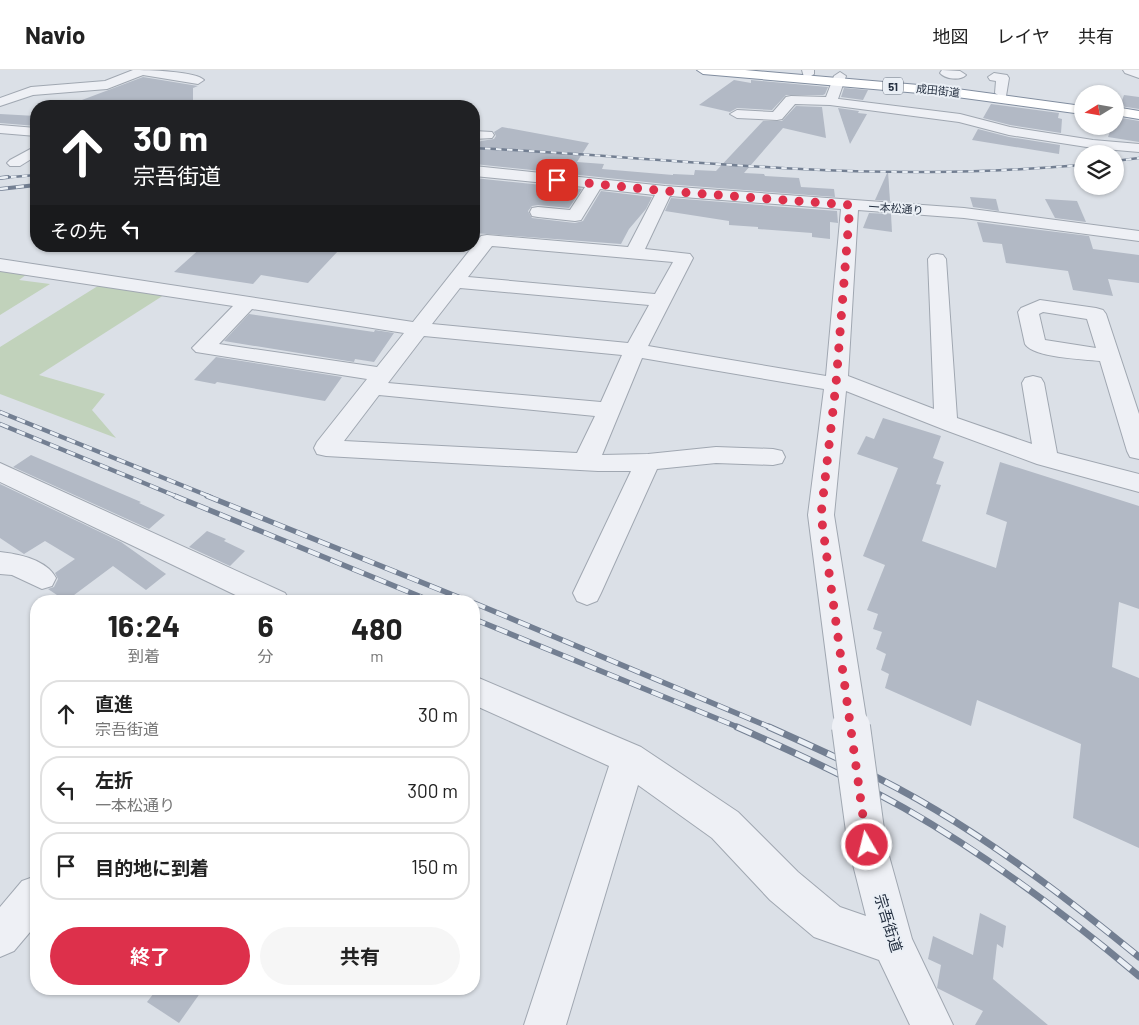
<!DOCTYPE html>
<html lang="ja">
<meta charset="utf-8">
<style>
:root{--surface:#fff;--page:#f6f6f6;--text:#222;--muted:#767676;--line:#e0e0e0;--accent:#dd304b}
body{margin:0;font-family:Barlow,"Noto Sans JP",sans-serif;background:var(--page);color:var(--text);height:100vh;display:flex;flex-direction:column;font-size:19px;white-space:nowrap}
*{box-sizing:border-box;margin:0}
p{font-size:16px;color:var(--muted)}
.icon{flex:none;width:28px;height:28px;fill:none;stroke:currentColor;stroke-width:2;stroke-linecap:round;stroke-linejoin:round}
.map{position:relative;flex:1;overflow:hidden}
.details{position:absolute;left:30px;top:525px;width:450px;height:400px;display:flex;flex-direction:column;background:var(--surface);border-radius:20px;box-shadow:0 1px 4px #0004}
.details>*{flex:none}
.banner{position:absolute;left:30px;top:30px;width:450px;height:152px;border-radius:20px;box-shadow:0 1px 4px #0004;background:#202124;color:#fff;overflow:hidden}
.needle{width:32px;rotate:259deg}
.controls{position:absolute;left:1074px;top:15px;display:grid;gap:10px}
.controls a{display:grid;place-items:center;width:50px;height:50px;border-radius:50%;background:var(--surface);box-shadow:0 1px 4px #0004;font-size:25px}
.pin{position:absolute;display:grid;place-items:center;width:42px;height:42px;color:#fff;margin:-21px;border-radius:10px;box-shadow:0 2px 8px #0006}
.me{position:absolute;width:55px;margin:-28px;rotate:352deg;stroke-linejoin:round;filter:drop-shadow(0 0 4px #0008)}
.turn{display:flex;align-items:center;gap:18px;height:105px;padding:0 20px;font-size:22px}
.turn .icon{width:65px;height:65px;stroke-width:2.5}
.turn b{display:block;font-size:35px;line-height:42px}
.then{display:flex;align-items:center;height:48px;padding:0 20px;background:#0003;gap:10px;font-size:19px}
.eta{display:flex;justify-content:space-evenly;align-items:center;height:85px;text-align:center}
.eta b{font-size:30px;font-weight:700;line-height:35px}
.button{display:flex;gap:10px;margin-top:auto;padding:10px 20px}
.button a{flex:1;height:58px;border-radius:30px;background:var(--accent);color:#fff;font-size:20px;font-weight:700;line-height:58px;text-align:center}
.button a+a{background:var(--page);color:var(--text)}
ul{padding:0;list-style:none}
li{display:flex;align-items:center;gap:15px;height:68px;margin:0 10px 8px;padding:0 10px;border:2px solid var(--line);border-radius:20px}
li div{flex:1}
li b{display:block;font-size:19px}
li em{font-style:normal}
header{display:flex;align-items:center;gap:30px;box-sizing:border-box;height:70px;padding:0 25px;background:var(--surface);border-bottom:1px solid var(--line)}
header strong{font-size:24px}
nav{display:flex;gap:28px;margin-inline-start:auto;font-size:18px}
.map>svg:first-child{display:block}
</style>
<header>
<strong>Navio</strong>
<nav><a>地図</a><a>レイヤ</a><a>共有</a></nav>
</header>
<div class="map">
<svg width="1139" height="955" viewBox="0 0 1139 955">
<rect width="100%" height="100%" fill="#dbe0e7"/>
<g fill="#c1d2bb">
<path d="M0 197 30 202 19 210 50 214 0 245Z"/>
<path d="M101 214 164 225 39 305 105 324 92 340 116 368 0 324V277Z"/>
</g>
<g fill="#b2b9c5">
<path d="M143 7 198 16 193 18V36H66Z"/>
<path d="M734 10 751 13V10L828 17 825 24 823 25H786L772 40 737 38 730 42 699 35Z"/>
<path d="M844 18 868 20 863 30 841 27Z"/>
<path d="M1124 25 1139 27V39L1120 36Z"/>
<path d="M991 34 1059 43 1058 48 1062 49 1061 63 1010 55 983 48Z"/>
<path d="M796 36 822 37 826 68 783 58 744 103 764 104 765 106 799 108 801 117 834 119 835 127 665 114 474 94V75L481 71 494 69 496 66 494 62 502 57 589 73 577 92 604 94 602 99 673 105V104L694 105 695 100 716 101 763 51H782Z"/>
<path d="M838 38 859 41 858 43 867 44 850 74Z"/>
<path d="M0 44 36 46V56L0 53Z"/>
<path d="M1116 47 1139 51V72L1108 67 1112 56H1115Z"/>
<path d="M978 59 1009 67 1060 75 1059 84 972 70Z"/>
<path d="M888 101 890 131 875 130Z"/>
<path d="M474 108 582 119 569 138 538 135 532 136 528 141 532 148 575 153 583 151 601 121 652 127 646 139 629 159 621 174 474 163Z"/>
<path d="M970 127 996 129 999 141 973 137Z"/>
<path d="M671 128 837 141 838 153 830 152V169L812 167V163L758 159V157L729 155V151L665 141Z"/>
<path d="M1045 129 1077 131 1086 152 1055 148Z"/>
<path d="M869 143 891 144 892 162 863 158Z"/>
<path d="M977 152 1089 166 1093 179 1139 185V213L1108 209 1113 226 1073 220 1068 201 1006 193 1002 174 983 172Z"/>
<path d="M203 176H306L339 180 308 213 261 205 253 214 174 202Z"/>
<path d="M249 244 374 262 375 260 394 263 374 292 355 289 354 292 224 271Z"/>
<path d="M216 287 342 307 325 331 217 312 215 314 194 310Z"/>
<path d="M883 348 941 366 933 388 944 392 936 414 941 415 922 471 996 498 1007 452 986 444 1000 392 1139 436V539L1119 532 1112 597 1139 608V778L1073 748 1081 674 977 630 971 656 885 618 889 604 881 600 886 584 876 579 882 562 873 559 878 544 867 540 885 495 863 486 898 398 857 384 866 366 874 369Z"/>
<path d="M31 385 141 432 139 433 165 445 149 459 13 397Z"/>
<path d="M0 414 121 472 166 504 146 520 113 496 66 531 48 519 54 517 58 509 55 503 75 489 45 471 24 484 0 468Z"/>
<path d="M207 461 226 469 224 471 245 481 230 496 189 477Z"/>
<path d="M980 843 1006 856 1003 878 997 874 993 909 1048 955H975L983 941 937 918 941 895 928 889 933 866 973 885Z"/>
<path d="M157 919H203L179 953 147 932Z"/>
</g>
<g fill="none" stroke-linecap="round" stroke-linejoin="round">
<defs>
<g id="minor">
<path d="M133 0C147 0 196 1 204 10L198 14 143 5 107 19 33 25 0 36V28L31 17 105 11Z"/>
<path d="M802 0H814V4L808 8 804 7Z"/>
<path d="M942 0 960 1 966 5C960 11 945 9 940 3Z"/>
<path d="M1123 0H1139V8L1125 3Z"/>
<path d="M840 2 846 6 838 29H839L960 44 1010 57 1093 70 1139 74V82L1093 78 1009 65 959 52 830 35 795 34 782 49 777 50 737 48 730 44 737 40 773 42 786 27 791 26 826 27 834 6Z"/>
<path d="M994 3 1007 5 1009 8 1006 26 1001 27 995 23 996 11 990 10 988 7Z"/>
<path d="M0 55 36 58V66L0 63Z"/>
<path d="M474 61 492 62 494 65 492 68 474 69Z"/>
<path d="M36 76V86L20 96H10L7 93 10 90Z"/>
<path d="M474 96 665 116 964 138 1139 161V171L964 148 858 140 848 306 934 339 928 189 931 185 937 184 943 185 946 189 957 348 1032 374 1022 313 1025 308 1033 306 1041 308 1044 313 1057 383 1139 404V422L1037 394 945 360 846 321 834 445 866 647 862 658 850 662 838 658 834 647 808 445 824 319 642 288 602 385 648 384 716 377 773 379 782 381 785 387 782 393 773 395 716 393 657 399 601 523 597 531 587 535 577 531 573 523 631 401H598L326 386 317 384 314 378 317 372 367 309 196 282 192 278 196 274 233 236 0 201V189L413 252 481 166 487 165 628 177 655 125 600 119 581 150 575 151 538 147 532 146 530 142 532 138 538 137 570 140 585 117 474 106ZM670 126 841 139 826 306 648 276 693 188 690 184 645 179ZM492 176 673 192 655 224 468 207ZM460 218 649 235 628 273 432 254ZM252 239 404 263 377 297 219 274ZM424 266 622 285 601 332 388 313ZM379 325 595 346 577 383 344 371Z"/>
<path d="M1040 230 1096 238 1103 240 1106 244 1139 344V389L1130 387 1127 381 1100 291C1083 289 1034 288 1025 274L1018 242 1021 238ZM1043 242 1087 249 1096 278 1045 270 1039 244Z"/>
<path d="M0 393 285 523 290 531H248L0 412Z"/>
<path d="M0 482C19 484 47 490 56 508L52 516 42 519 12 505 0 504Z"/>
<path d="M474 606 641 677 738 742 798 802 840 837 866 846 848 775 854 762 867 756 880 762 886 775 912 869 953 955H910L879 890 814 867 770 830 712 768 638 715 566 955H524L609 696 474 635Z"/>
<path d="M36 806V855L14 881 0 887V837L22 811Z"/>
</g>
<g id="highway">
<path d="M697 0H745L942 17 1082 36V44L942 25 703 4Z"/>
<path d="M1115 37 1139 41V49L1115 45Z"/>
</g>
</defs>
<use href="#minor" stroke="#a0a7b1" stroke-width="2"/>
<use href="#highway" stroke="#818d9f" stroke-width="2"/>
<use href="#minor" fill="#eef0f5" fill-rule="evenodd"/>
<use href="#highway" fill="#fff" fill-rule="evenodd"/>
<defs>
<g id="rail-far4">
<path d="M474 78C626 85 778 103 931 102 981 102 1032 99 1082 95"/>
<path d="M1115 91 1139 88"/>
<path d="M0 108 36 105"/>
</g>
<g id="rail-far3">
<path d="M0 108 8 107"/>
<path d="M0 119 36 115"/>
</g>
<g id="rail-far2">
<path d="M0 342 211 427"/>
<path d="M0 354 178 427"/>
</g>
<g id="rail-far1">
<path d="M175 426 431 531"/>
<path d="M207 426 468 531"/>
<path d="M474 533 772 658"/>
<path d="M474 549 740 658"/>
</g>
<g id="rail">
<path d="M737 657C794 682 850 708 904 738 988 786 1065 844 1139 906"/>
<path d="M769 657C825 682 883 708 936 740 1008 783 1074 834 1139 887"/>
</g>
</defs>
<use href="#rail-far4" stroke="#737f92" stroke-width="2.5"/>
<use href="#rail-far3" stroke="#737f92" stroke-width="4"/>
<use href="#rail-far2" stroke="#737f92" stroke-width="4.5"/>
<use href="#rail-far1" stroke="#737f92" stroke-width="5.5"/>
<use href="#rail" stroke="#737f92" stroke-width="7"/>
<use href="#rail-far4" stroke="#eaeff5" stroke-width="2" stroke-dasharray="5.5" stroke-linecap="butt"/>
<use href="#rail-far3" stroke="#eaeff5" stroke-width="2.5" stroke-dasharray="8" stroke-linecap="butt"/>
<use href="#rail-far2" stroke="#eaeff5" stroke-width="3" stroke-dasharray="9" stroke-linecap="butt"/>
<use href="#rail-far1" stroke="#eaeff5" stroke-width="4" stroke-dasharray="12" stroke-linecap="butt"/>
<use href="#rail" stroke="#eaeff5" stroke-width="5" stroke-dasharray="16" stroke-linecap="butt"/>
<defs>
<path id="minor-bridge-far1" d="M850 647 851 658"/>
<path id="minor-bridge" d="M851 657 867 775"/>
</defs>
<use href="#minor-bridge-far1" stroke="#a0a7b1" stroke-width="32" stroke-linecap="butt"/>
<use href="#minor-bridge" stroke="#a0a7b1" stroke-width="40" stroke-linecap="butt"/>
<use href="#minor-bridge-far1" stroke="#eef0f5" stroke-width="29"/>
<use href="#minor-bridge" stroke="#eef0f5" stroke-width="38"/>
</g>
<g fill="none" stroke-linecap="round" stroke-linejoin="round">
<path stroke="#dd304b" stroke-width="9" stroke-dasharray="0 16.2" d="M557 110 665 121 850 135 836 314 821 445 867 775"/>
</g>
<g text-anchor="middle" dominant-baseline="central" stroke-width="4" stroke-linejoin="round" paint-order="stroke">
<rect fill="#eaeff5" stroke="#5f6876" stroke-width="1" x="883" y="7.5" width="20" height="17" rx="4"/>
<g font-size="11" font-weight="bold" fill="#232e3f">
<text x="893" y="16">51</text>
</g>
<g font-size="11" fill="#232e3f" stroke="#eaeff5">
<text transform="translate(938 20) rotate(6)">成田街道</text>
<text transform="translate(896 138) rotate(4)">一本松通り</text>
</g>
<g font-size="15" fill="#232e3f" stroke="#eaeff5">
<text transform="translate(889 853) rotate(73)">宗吾街道</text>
</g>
</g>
</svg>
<div class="controls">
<a><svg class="needle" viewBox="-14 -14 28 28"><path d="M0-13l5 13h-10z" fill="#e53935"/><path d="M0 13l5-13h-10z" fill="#767676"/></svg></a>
<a><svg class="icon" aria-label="layers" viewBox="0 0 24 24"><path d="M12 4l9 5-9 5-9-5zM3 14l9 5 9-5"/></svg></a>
</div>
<div class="pin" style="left:557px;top:110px;background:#d93025"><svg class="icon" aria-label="arrive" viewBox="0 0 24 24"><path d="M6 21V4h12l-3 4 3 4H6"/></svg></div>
<svg class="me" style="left:867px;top:775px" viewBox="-20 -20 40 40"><circle r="17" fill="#dd304b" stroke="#fff" stroke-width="3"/><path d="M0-11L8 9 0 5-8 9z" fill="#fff"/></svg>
<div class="banner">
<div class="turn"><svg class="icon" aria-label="ahead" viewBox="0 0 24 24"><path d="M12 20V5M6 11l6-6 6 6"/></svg><div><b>30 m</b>宗吾街道</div></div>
<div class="then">その先<svg class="icon" aria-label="left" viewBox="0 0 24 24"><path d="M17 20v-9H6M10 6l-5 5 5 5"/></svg></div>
</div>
<section class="details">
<div class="eta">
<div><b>16:24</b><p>到着</p></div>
<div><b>6</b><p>分</p></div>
<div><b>480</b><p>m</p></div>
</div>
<ul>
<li><svg class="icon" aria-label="ahead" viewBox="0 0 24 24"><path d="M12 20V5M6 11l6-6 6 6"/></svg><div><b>直進</b><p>宗吾街道</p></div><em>30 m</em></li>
<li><svg class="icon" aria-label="left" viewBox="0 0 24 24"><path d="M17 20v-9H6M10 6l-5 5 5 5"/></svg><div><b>左折</b><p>一本松通り</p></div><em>300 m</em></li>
<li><svg class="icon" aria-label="arrive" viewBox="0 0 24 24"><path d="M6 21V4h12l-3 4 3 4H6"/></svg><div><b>目的地に到着</b></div><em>150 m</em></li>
</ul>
<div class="button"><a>終了</a><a>共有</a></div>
</section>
</div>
